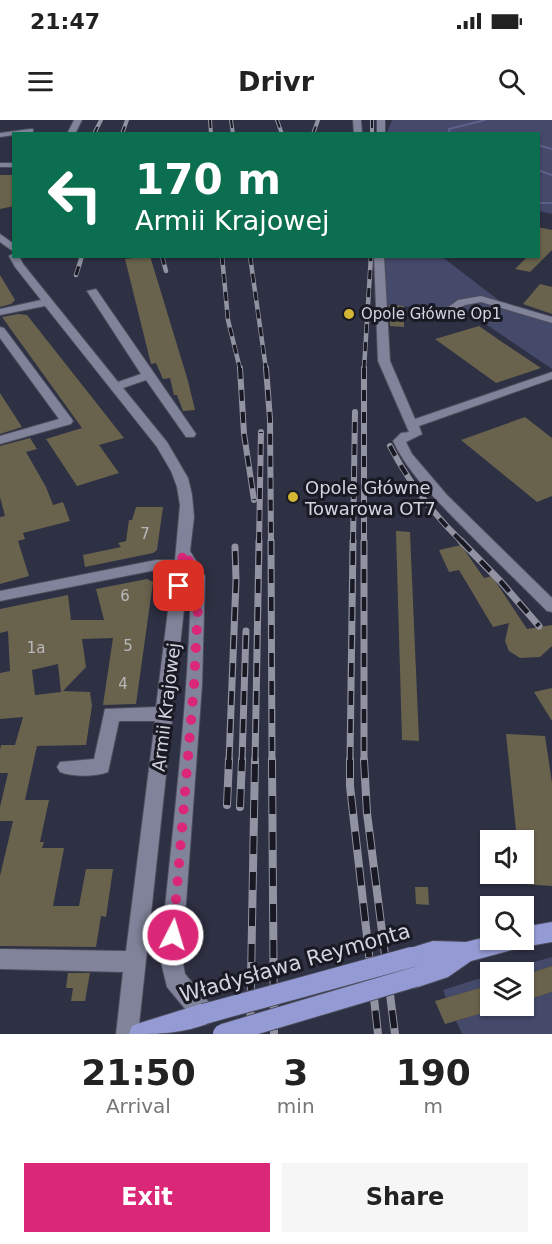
<!DOCTYPE html>
<meta charset="utf-8">
<style>
:root{--surface:#fff;--page:#f6f6f6;--text:#222;--muted:#767676;--accent:#db2777}
body{margin:0;font-family:"DejaVu Sans",sans-serif;background:var(--page);color:var(--text);height:100vh;display:flex;flex-direction:column;font-size:22px;white-space:nowrap}
*{box-sizing:border-box;margin:0}
p{font-size:20px;color:var(--muted)}
.icon{flex:none;width:33px;height:33px;fill:none;stroke:currentColor;stroke-width:2;stroke-linecap:round;stroke-linejoin:round}
.map{position:relative;height:914px;overflow:hidden}
.drawer{display:flex;flex-direction:column;background:var(--surface);flex:1}
.drawer>*{flex:none}
.top-card{position:absolute;left:12px;top:12px;width:528px;height:126px;border-radius:0px;box-shadow:0 2px 4px #0004;background:#0b6e4f;color:#fff;overflow:hidden}
.buttons{position:absolute;left:480px;top:710px;display:grid;gap:12px}
.buttons a{display:grid;place-items:center;width:54px;height:54px;border-radius:0px;background:var(--surface);box-shadow:0 2px 4px #0004;font-size:30px}
.pin{position:absolute;display:grid;place-items:center;width:51px;height:51px;color:#fff;margin:-26px;border-radius:12px;box-shadow:0 3px 9px #0006}
.me{position:absolute;width:66px;margin:-33px;rotate:5deg;stroke-linejoin:round;filter:drop-shadow(0 0 4px #0008)}
.turn{display:flex;align-items:center;gap:21px;height:126px;padding:0 24px;font-size:27px}
.turn .icon{width:78px;height:78px;stroke-width:2.5}
.turn b{display:block;font-size:42px;line-height:51px}
.eta{display:flex;justify-content:space-evenly;align-items:center;height:102px;text-align:center}
.eta b{font-size:36px;font-weight:600;line-height:42px}
.cta{display:flex;gap:12px;margin-top:auto;padding:12px 24px}
.cta a{flex:1;height:69px;border-radius:0px;background:var(--accent);color:#fff;font-size:24px;font-weight:600;line-height:69px;text-align:center}
.cta a+a{background:var(--page);color:var(--text)}
.status{display:flex;justify-content:space-between;align-items:center;height:42px;padding:0 30px;background:var(--surface);direction:ltr}
.status svg{height:16px;fill:currentColor}
header{display:flex;justify-content:space-between;align-items:center;height:78px;padding:0 24px;background:var(--surface);font-size:27px;font-weight:600}
.map>svg:first-child{display:block}
</style>
<div class="status"><b>21:47</b><svg viewBox="0 0 49 12"><path d="M0 12V9h3v3zM5 12V6h3v6zM10 12V3h3v9zM15 12V0h3v12zM26 1h20v11H26zM47 4h2v5h-2z"/></svg></div>
<header><svg class="icon" aria-label="menu" viewBox="0 0 24 24"><path d="M4 6h16M4 12h16M4 18h16"/></svg>Drivr<svg class="icon" aria-label="search" viewBox="0 0 24 24"><circle cx="10" cy="10" r="6"/><path d="M15 15l6 6"/></svg></header>
<div class="map">
<svg width="552" height="914" viewBox="0 0 552 914">
<rect width="100%" height="100%" fill="#2e3043"/>
<g fill="#45496a">
<path d="M392 0H552V94L539 91 538 14 387 13Z"/>
<path d="M438 136 445 139 510 189 552 200V249L462 188 386 186 385 137Z"/>
<path d="M552 837V846L524 855V852H499Z"/>
<path d="M490 855V865L446 878 443 870Z"/>
<path d="M552 872V914H462L456 901 510 885H524V881Z"/>
</g>
<g fill="none" stroke-linecap="round" stroke-linejoin="round">
<g stroke="#5c618c" stroke-width="2">
<path d="M450 14 449 9 485 0"/>
<path d="M538 25 552 29"/>
<path d="M538 50 552 55"/>
<path d="M538 83H552"/>
</g>
</g>
<g fill="#69634d" fill-rule="evenodd">
<path d="M0 55H14V86L0 89Z"/>
<path d="M538 107 552 110V130L530 152 515 149 528 136H538Z"/>
<path d="M150 136 188 261 195 290 183 291 177 275H174L170 258 163 259 156 243 151 244 125 139Z"/>
<path d="M0 155 15 180 11 184 0 187Z"/>
<path d="M540 164 552 167V194L523 184Z"/>
<path d="M389 185 404 186V207L390 206Z"/>
<path d="M18 194 27 195 124 318 99 325 119 353 77 366 46 319 82 308 2 197Z"/>
<path d="M479 206 502 222 541 248 496 263 435 219Z"/>
<path d="M0 273 22 307 0 314Z"/>
<path d="M525 297 552 318V376L537 382 461 320Z"/>
<path d="M30 318 37 329 26 332 46 367 53 385 63 382 70 401 23 413 25 419 18 421 29 456 0 464V397L5 396 0 377V326Z"/>
<path d="M136 387H163L157 430 153 433 85 447 83 435 121 427 118 423 126 421 129 400H132Z"/>
<path d="M396 411 410 412 419 621 402 620Z"/>
<path d="M461 425 484 458 492 456 527 509 552 505V526L540 537 520 538 509 531 505 521 509 503 493 507 459 450 449 452 439 430Z"/>
<path d="M147 459 153 462 136 584 103 585 113 518 82 519 86 547 63 571 90 572 92 586 86 625 37 626 25 680H49L40 722H44L42 728H64L53 786H79L86 749H113L106 797 101 796 96 827 0 826V756L13 701H0V687L8 653H0V630L1 625H15L23 597 0 599V553L10 551 8 511 0 513V489L68 475 71 500H104L96 469ZM58 544 61 572 35 575 32 550Z"/>
<path d="M552 568V601L534 572Z"/>
<path d="M506 614 545 616 552 663V766L524 764V720H517Z"/>
<path d="M415 767H428L429 785 416 784Z"/>
<path d="M552 846V872L524 881V855Z"/>
<path d="M68 853H90L85 881H71L73 868H66Z"/>
<path d="M490 865V891L445 904 435 881Z"/>
</g>
<g fill="none" stroke-linecap="round" stroke-linejoin="round">
<defs>
<g id="minor">
<path d="M74 0H82L75 14H67Z"/>
<path d="M353 0H361L362 14H354Z"/>
<rect x="377" y="0" width="8" height="14"/>
<path d="M30 9H33V13L14 14V15L0 17V13Z"/>
<rect x="0" y="43" width="14" height="4"/>
<path d="M0 114 14 124V132L0 122Z"/>
<path d="M14 133V136H19L23 144 118 262 141 254 87 171 96 169 196 314 194 317H186L146 260 123 268 167 322 188 358 192 375 194 397 190 431 205 456 202 565 182 838 185 854 212 886 215 894 212 902 204 905 196 902 167 867 160 838C172 711 189 583 191 456L188 452 138 914H116L123 852 0 849V829L126 831 155 601H119L108 652C95 657 73 657 60 652L57 647 60 642 94 639 105 589 156 587 173 450H156L0 481V471L156 440H175L180 385 177 367 171 351 157 327 45 186 0 195V189L41 180 15 147 9 136Z"/>
<path d="M374 136H384L390 241 415 299 552 252V259L419 306 422 314 406 322 412 334 447 375 552 478V492L547 491C514 458 481 426 449 393 428 371 406 349 393 321L401 313 409 312 378 241Z"/>
<path d="M481 176 552 197V203L481 182 465 185 452 191 447 188 458 180Z"/>
<path d="M0 207 4 208 71 298 73 301 71 304 0 324V316L59 299 0 218Z"/>
</g>
<g id="major">
<path d="M552 802V822L523 827 471 841 448 857 415 868 407 865 404 857 407 849 412 847 404 844 401 837 404 830 433 821 466 822 490 816V819H524V807Z"/>
<path d="M204 883 212 886 215 894 212 902C182 914 160 914 129 914L132 906 140 903Z"/>
</g>
</defs>
<use href="#minor" stroke="#4b4d5c" stroke-width="2"/>
<use href="#major" stroke="#4b4d5c" stroke-width="2"/>
<use href="#minor" fill="#808399" fill-rule="evenodd"/>
<use href="#major" fill="#949ad3" fill-rule="evenodd"/>
<defs>
<g id="rail-far4">
<path d="M210 0 211 14"/>
<path d="M231 0 233 14"/>
<path d="M277 0 282 14"/>
<path d="M372 0V14"/>
<path d="M94 14 101 0"/>
<path d="M122 14 127 0"/>
<path d="M313 14 318 0"/>
</g>
<g id="rail-far3">
<path d="M162 136 166 151"/>
<path d="M222 136 228 200 240 249"/>
<path d="M250 136 266 249"/>
<path d="M76 155 82 136"/>
<path d="M364 249 371 136"/>
</g>
<g id="rail-far2">
<path d="M240 248 244 314 254 380"/>
<path d="M266 248 270 299 271 423"/>
<path d="M364 248V423"/>
<path d="M390 326C409 363 433 394 463 423"/>
<path d="M259 423 261 312"/>
<path d="M353 423 355 292"/>
</g>
<g id="rail-far1">
<path d="M271 421 272 641"/>
<path d="M364 421V641"/>
<path d="M461 421 501 462 539 506"/>
<path d="M229 641 236 460 235 427"/>
<path d="M242 641 246 511"/>
<path d="M255 641 259 421"/>
<path d="M350 641 353 421"/>
</g>
<g id="rail">
<path d="M272 640 274 914"/>
<path d="M350 640V666L378 914"/>
<path d="M364 640 367 693 395 914"/>
<path d="M227 685 229 640"/>
<path d="M240 687 242 640"/>
<path d="M250 914 255 640"/>
</g>
</defs>
<use href="#rail-far4" stroke="#9193a2" stroke-width="4"/>
<use href="#rail-far3" stroke="#9193a2" stroke-width="4.5"/>
<use href="#rail-far2" stroke="#9193a2" stroke-width="6"/>
<use href="#rail-far1" stroke="#9193a2" stroke-width="7"/>
<use href="#rail" stroke="#9193a2" stroke-width="8"/>
<use href="#rail-far4" stroke="#181922" stroke-width="2" stroke-dasharray="8" stroke-linecap="butt"/>
<use href="#rail-far3" stroke="#181922" stroke-width="3" stroke-dasharray="9" stroke-linecap="butt"/>
<use href="#rail-far2" stroke="#181922" stroke-width="4" stroke-dasharray="11" stroke-linecap="butt"/>
<use href="#rail-far1" stroke="#181922" stroke-width="4.5" stroke-dasharray="14" stroke-linecap="butt"/>
<use href="#rail" stroke="#181922" stroke-width="6" stroke-dasharray="18" stroke-linecap="butt"/>
<defs>
<g id="major-bridge">
<path d="M204 894 412 837"/>
<path d="M223 914 415 857"/>
</g>
</defs>
<use href="#major-bridge" stroke="#4b4d5c" stroke-width="22" stroke-linecap="butt"/>
<use href="#major-bridge" stroke="#949ad3" stroke-width="20"/>
</g>
<g fill="none" stroke-linecap="round" stroke-linejoin="round">
<path stroke="#db2777" stroke-width="10" stroke-dasharray="0 18" d="M173 815 194 565 198 485V456L183 431 179 466"/>
</g>
<g fill="#d4b635" stroke="#181922" stroke-width="2">
<circle cx="349" cy="194" r="6"/>
<circle cx="293" cy="377" r="6"/>
</g>
<g text-anchor="middle" dominant-baseline="central" stroke-width="6" stroke-linejoin="round" paint-order="stroke">
<g font-size="15" fill="#d2d4e0" stroke="#181922" text-anchor="start">
<text x="361" y="194">Opole Główne Op1</text>
</g>
<g font-size="15" fill="#b8b8bb">
<text x="145" y="414">7</text>
<text x="125" y="476">6</text>
<text x="128" y="526">5</text>
<text x="36" y="528">1a</text>
<text x="123" y="564">4</text>
</g>
<g font-size="18" fill="#d2d4e0" stroke="#181922" text-anchor="start">
<text x="305" y="367">Opole Główne<tspan x="305" dy="21">Towarowa OT7</tspan></text>
</g>
<g font-size="18" fill="#d2d4e0" stroke="#181922">
<text transform="translate(166 587) rotate(-83)">Armii Krajowej</text>
</g>
<g font-size="21" fill="#d2d4e0" stroke="#181922">
<text transform="translate(295 843) rotate(-16)">Władysława Reymonta</text>
</g>
</g>
</svg>
<div class="buttons">
<a><svg class="icon" aria-label="sound" viewBox="0 0 24 24"><path d="M4 9h4l5-4v14l-5-4H4zM17 9q2 3 0 6"/></svg></a>
<a><svg class="icon" aria-label="search" viewBox="0 0 24 24"><circle cx="10" cy="10" r="6"/><path d="M15 15l6 6"/></svg></a>
<a><svg class="icon" aria-label="layers" viewBox="0 0 24 24"><path d="M12 4l9 5-9 5-9-5zM3 14l9 5 9-5"/></svg></a>
</div>
<div class="pin" style="left:179px;top:466px;background:#d93025"><svg class="icon" aria-label="arrive" viewBox="0 0 24 24"><path d="M6 21V4h12l-3 4 3 4H6"/></svg></div>
<svg class="me" style="left:173px;top:815px" viewBox="-20 -20 40 40"><circle r="17" fill="#db2777" stroke="#fff" stroke-width="3"/><path d="M0-11L8 9 0 5-8 9z" fill="#fff"/></svg>
<div class="top-card">
<div class="turn"><svg class="icon" aria-label="left" viewBox="0 0 24 24"><path d="M17 20v-9H6M10 6l-5 5 5 5"/></svg><div><b>170 m</b>Armii Krajowej</div></div>
</div>
</div>
<section class="drawer">
<div class="eta">
<div><b>21:50</b><p>Arrival</p></div>
<div><b>3</b><p>min</p></div>
<div><b>190</b><p>m</p></div>
</div>
<div class="cta"><a>Exit</a><a>Share</a></div>
</section>
